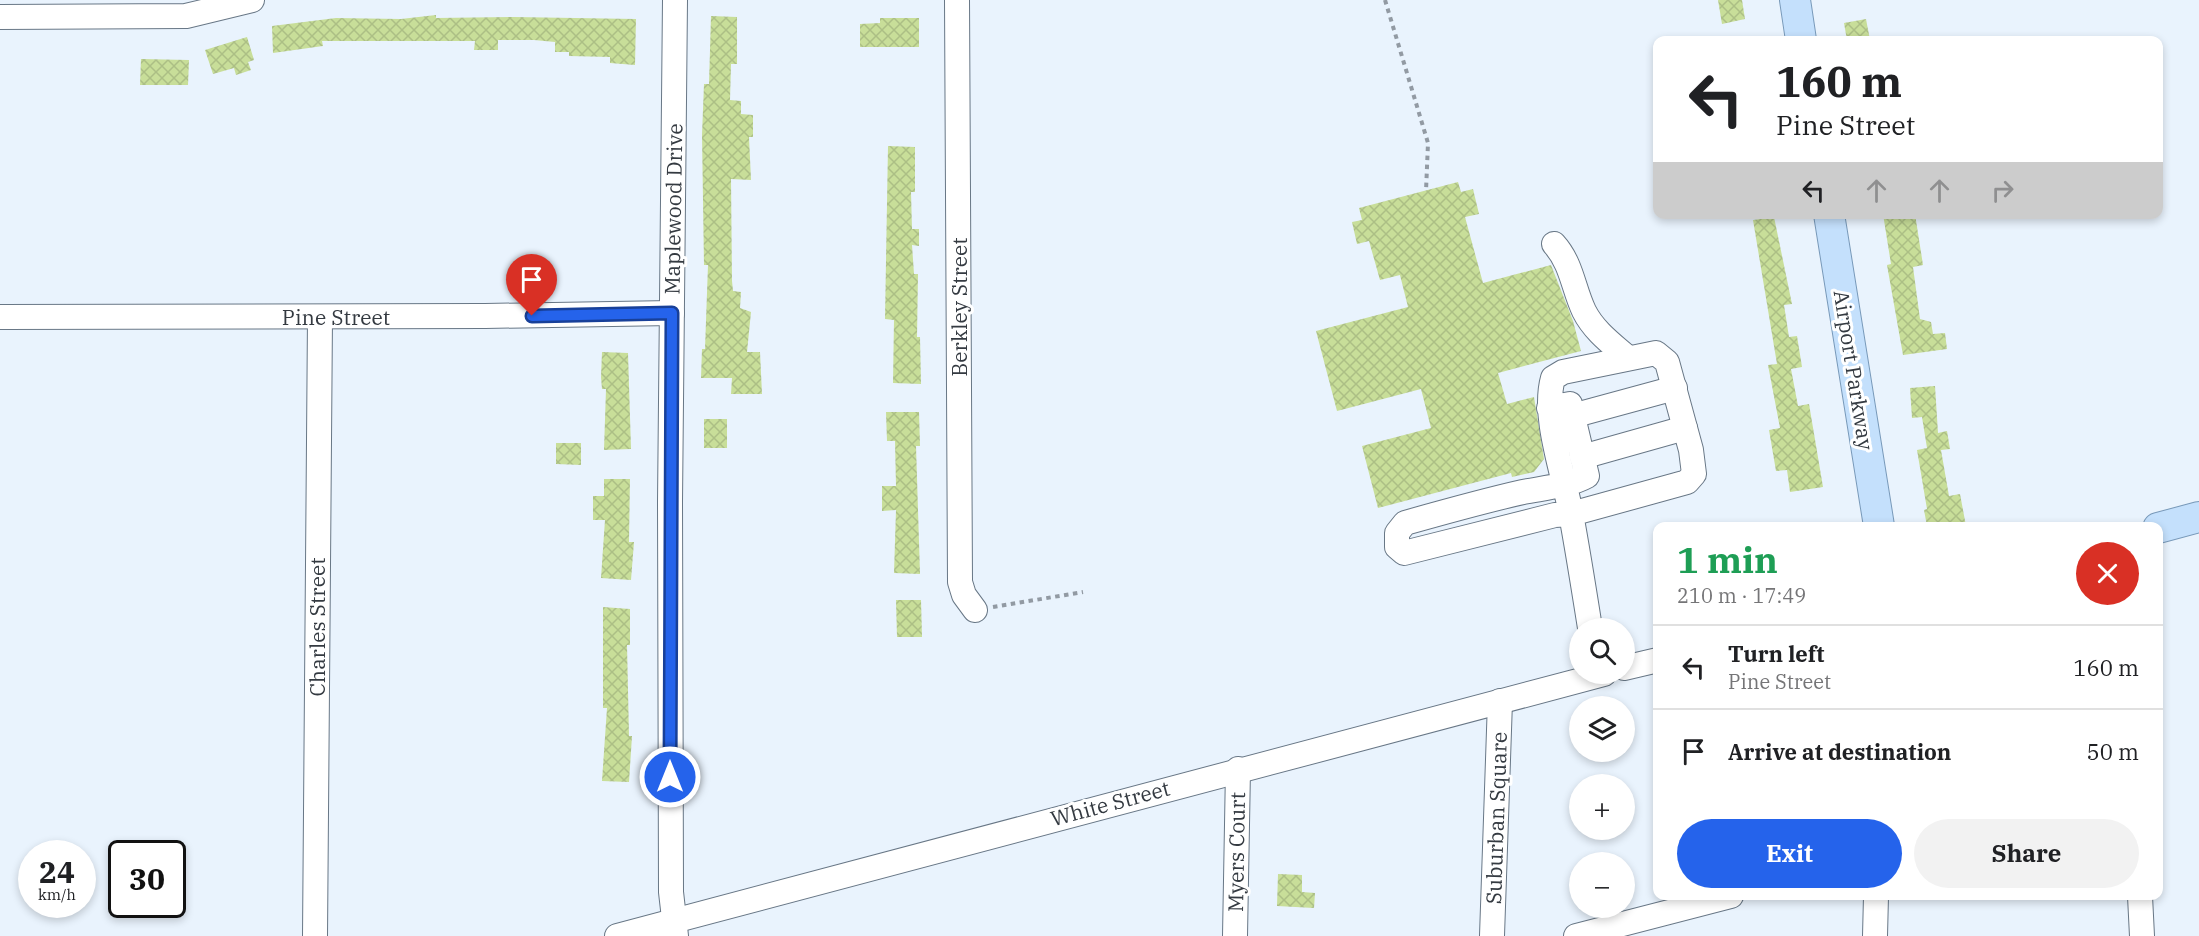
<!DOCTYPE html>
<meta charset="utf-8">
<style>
:root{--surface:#fff;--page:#f2f2f2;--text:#202124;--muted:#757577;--line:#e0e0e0;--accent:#2563eb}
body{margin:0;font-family:"IBM Plex Serif",serif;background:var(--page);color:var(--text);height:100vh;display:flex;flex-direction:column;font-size:22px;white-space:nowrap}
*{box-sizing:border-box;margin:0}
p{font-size:20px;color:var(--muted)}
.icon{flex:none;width:33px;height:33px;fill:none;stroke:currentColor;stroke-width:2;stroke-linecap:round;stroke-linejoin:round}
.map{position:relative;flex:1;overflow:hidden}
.sheet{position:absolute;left:1653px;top:522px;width:510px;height:378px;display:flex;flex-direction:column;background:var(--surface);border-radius:12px;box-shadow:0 3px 9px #0003}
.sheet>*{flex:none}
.hud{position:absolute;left:1653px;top:36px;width:510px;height:183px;border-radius:12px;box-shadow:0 3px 9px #0003;background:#fff;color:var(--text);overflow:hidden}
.fabs{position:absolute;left:1569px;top:618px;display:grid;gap:12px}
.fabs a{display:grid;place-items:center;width:66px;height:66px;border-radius:50%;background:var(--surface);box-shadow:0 3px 9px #0003;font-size:30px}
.speed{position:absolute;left:18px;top:840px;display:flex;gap:12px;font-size:30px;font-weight:700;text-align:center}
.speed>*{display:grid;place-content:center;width:78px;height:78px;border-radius:50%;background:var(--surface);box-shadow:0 3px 9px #0003;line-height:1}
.speed small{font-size:15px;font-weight:400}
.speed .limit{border:3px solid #111;border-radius:9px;background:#fff;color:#111}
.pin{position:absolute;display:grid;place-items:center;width:51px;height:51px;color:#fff;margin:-62px -26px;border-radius:50% 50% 50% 0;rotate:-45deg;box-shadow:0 0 6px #0007}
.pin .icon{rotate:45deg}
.me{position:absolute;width:66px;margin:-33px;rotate:0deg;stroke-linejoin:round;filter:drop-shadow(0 0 4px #0008)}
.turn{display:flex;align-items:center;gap:21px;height:126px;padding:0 24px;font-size:27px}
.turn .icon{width:78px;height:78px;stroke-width:2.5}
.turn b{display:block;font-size:42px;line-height:51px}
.lanes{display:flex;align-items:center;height:57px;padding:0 24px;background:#0003;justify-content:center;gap:30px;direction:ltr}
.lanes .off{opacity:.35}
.round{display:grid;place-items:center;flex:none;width:63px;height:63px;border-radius:32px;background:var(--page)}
.overview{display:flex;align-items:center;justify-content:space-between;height:102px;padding:0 24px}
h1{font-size:36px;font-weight:800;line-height:45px;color:#1e9e55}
.button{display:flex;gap:12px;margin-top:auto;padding:12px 24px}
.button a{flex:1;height:69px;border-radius:36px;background:var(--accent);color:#fff;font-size:24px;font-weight:800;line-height:69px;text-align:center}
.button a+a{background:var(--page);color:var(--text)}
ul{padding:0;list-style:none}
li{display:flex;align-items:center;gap:18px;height:84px;padding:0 24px;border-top:2px solid var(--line)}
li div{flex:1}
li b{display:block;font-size:22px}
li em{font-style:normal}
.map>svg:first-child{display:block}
</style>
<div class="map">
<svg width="2199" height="936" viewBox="0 0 2199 936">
<defs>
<pattern id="building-cross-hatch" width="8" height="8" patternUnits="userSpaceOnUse" patternTransform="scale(1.5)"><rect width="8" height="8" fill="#c8de99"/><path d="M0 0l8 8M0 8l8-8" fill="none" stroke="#acbf85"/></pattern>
</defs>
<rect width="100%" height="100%" fill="#e9f3fd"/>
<g fill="url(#building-cross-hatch)">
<path d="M1718 0H1742L1745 19 1722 24Z"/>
<path d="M436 15V18L514 17 636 19 635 65 610 63V57L569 56V52H555V42L534 40H498V50H474L475 41H322L323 46 273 53 272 26 336 18 401 19Z"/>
<path d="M711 16 737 17V64H731L730 100 741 101V114L753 115V137H749L751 180 731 179 732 281 733 291 741 292 740 308 751 312 747 352H760L762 394H731L732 378H701L702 349H705L708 265H704L702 135 704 84H709Z"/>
<path d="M880 18H919V47H860V24L880 23Z"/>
<path d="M1866 19 1870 40H1847L1844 23Z"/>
<path d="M247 37 254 60 248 62 251 70 236 75 234 68 213 74 205 50Z"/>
<path d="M141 59 189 60 188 85H140Z"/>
<path d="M888 146 915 147V192H911L912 229H919V246L912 245 914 274H918L917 337H920L921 384 893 383 894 320 885 319Z"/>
<path d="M1458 182 1461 192 1473 189 1479 214 1465 217 1483 283 1551 265 1573 321 1581 351 1498 373 1507 404 1534 397 1544 459 1534 472 1512 477 1511 473 1378 508 1362 446 1431 428 1421 389 1337 411 1316 331 1408 307 1400 275 1380 280 1369 241 1357 244 1352 222 1362 220 1359 208Z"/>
<path d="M1883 214H1915L1923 265 1913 267 1920 319 1931 322 1933 334 1945 333 1947 349 1903 355 1887 265 1891 264Z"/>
<path d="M1774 217 1792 304 1784 305 1789 337 1797 336 1802 367 1791 369 1798 406 1809 404 1823 487 1790 492 1787 470 1776 471 1769 430 1780 428 1768 365 1777 364 1753 220Z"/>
<path d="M602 352 628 353 631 449 604 450 606 389H602L601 377Z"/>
<path d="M1935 386 1938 433 1947 431 1950 449 1941 450 1949 496 1960 494 1966 526H1927L1924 510 1927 509 1917 450 1927 448 1922 417 1912 418 1910 388Z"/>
<path d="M886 412H919L920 446H916L920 574 894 573 896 510 882 511V486H896L895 441H887Z"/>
<rect x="704" y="419" width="23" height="29"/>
<path d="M556 443H581V465L556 464Z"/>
<path d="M604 479H630L629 542H634L631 580 601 578 605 520H593V496H604Z"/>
<path d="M896 600H921L922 637H897Z"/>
<path d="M603 607 630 609V645H627L629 736H632L629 782 602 781 607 708H603Z"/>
<path d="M1278 874 1302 875V892L1315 893 1314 908 1277 906Z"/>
</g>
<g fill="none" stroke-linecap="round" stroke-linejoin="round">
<defs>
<g id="minor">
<path d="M675 0 670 502 671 892 676 936"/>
<path d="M957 0 960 582 964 595 975 610"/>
<path d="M0 17 186 16 252 0"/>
<path d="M1554 244C1572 264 1573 288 1584 311 1594 331 1612 344 1628 358"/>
<path d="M0 317 485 316 672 313"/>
<path d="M1549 408 1570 404 1587 476C1569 486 1543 488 1523 492 1483 501 1444 512 1405 523L1397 533V547L1404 553 1555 515 1571 514 1687 482 1694 474 1691 450 1667 362 1656 353 1563 372 1553 378C1542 417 1564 474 1571 514 1578 552 1584 590 1590 628"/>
<path d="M1572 416 1675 388"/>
<path d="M1582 457 1685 428"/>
<path d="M1624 668 1658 660"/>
<path d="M2140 896 2142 936"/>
<path d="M315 936 320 317"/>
<path d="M617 936 1604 674"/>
<path d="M1235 936 1238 769"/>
<path d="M1492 936 1500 701"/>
<path d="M1576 936 1731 896"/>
<path d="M1875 936 1876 896"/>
</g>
<g id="major">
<path d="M1795 0 1801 40"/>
<path d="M1829 214 1879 526"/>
<path d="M2158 528 2199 517"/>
</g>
</defs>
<use href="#minor" stroke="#687786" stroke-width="26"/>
<use href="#major" stroke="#7899b9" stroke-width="32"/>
<g stroke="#929aa3" stroke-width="4" stroke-dasharray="4.5 4.5" stroke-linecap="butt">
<path d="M1385 0 1428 143 1426 191"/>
<path d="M993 607 1083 592"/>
</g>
<use href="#minor" stroke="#fff" stroke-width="24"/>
<use href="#major" stroke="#c4e0fc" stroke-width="30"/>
</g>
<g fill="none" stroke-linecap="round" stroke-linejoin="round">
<defs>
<path id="route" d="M532 316 672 313 670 777"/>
</defs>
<use href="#route" stroke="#184099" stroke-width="15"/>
<use href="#route" stroke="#2563eb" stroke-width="10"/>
</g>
<g text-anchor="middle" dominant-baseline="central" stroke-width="6" stroke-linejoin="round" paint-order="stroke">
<g font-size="21" fill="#343a41" stroke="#fff">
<text transform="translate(673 209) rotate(-89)">Maplewood Drive</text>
<text transform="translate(959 307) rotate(-90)">Berkley Street</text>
<text x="336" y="317">Pine Street</text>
<text transform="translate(1854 370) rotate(81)">Airport Parkway</text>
<text transform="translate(317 627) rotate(-90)">Charles Street</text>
<text transform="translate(1110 803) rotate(-15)">White Street</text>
<text transform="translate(1496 818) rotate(-88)">Suburban Square</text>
<text transform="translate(1236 852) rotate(-89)">Myers Court</text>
</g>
</g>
</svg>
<div class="fabs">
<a><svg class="icon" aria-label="search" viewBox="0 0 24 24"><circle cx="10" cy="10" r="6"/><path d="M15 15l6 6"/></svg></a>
<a><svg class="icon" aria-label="layers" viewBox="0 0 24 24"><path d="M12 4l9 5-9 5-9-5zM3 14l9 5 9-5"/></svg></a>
<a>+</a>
<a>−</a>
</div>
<div class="speed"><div>24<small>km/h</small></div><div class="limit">30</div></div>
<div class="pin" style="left:532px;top:316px;background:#d93025"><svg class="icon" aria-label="arrive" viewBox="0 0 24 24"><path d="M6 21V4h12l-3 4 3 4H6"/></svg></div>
<svg class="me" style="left:670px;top:777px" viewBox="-20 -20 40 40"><circle r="17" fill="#2563eb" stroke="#fff" stroke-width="3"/><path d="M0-11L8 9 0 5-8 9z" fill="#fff"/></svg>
<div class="hud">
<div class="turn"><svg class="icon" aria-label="left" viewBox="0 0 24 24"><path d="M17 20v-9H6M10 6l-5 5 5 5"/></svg><div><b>160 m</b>Pine Street</div></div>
<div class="lanes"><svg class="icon" aria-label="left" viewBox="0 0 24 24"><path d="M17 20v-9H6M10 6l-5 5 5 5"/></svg><svg class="icon off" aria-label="ahead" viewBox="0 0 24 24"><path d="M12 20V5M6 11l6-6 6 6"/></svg><svg class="icon off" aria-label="ahead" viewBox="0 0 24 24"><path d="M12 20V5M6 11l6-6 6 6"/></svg><svg class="icon off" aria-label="right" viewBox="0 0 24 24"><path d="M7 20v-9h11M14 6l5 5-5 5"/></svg></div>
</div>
<section class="sheet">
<div class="overview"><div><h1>1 min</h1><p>210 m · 17:49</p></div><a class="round" style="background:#d93025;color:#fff"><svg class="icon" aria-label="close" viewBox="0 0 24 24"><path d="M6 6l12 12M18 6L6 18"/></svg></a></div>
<ul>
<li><svg class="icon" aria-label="left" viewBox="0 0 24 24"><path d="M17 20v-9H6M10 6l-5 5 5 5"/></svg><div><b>Turn left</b><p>Pine Street</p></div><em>160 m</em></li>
<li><svg class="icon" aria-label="arrive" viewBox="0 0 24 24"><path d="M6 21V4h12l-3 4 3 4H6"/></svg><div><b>Arrive at destination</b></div><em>50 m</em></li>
</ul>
<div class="button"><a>Exit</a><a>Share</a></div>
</section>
</div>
